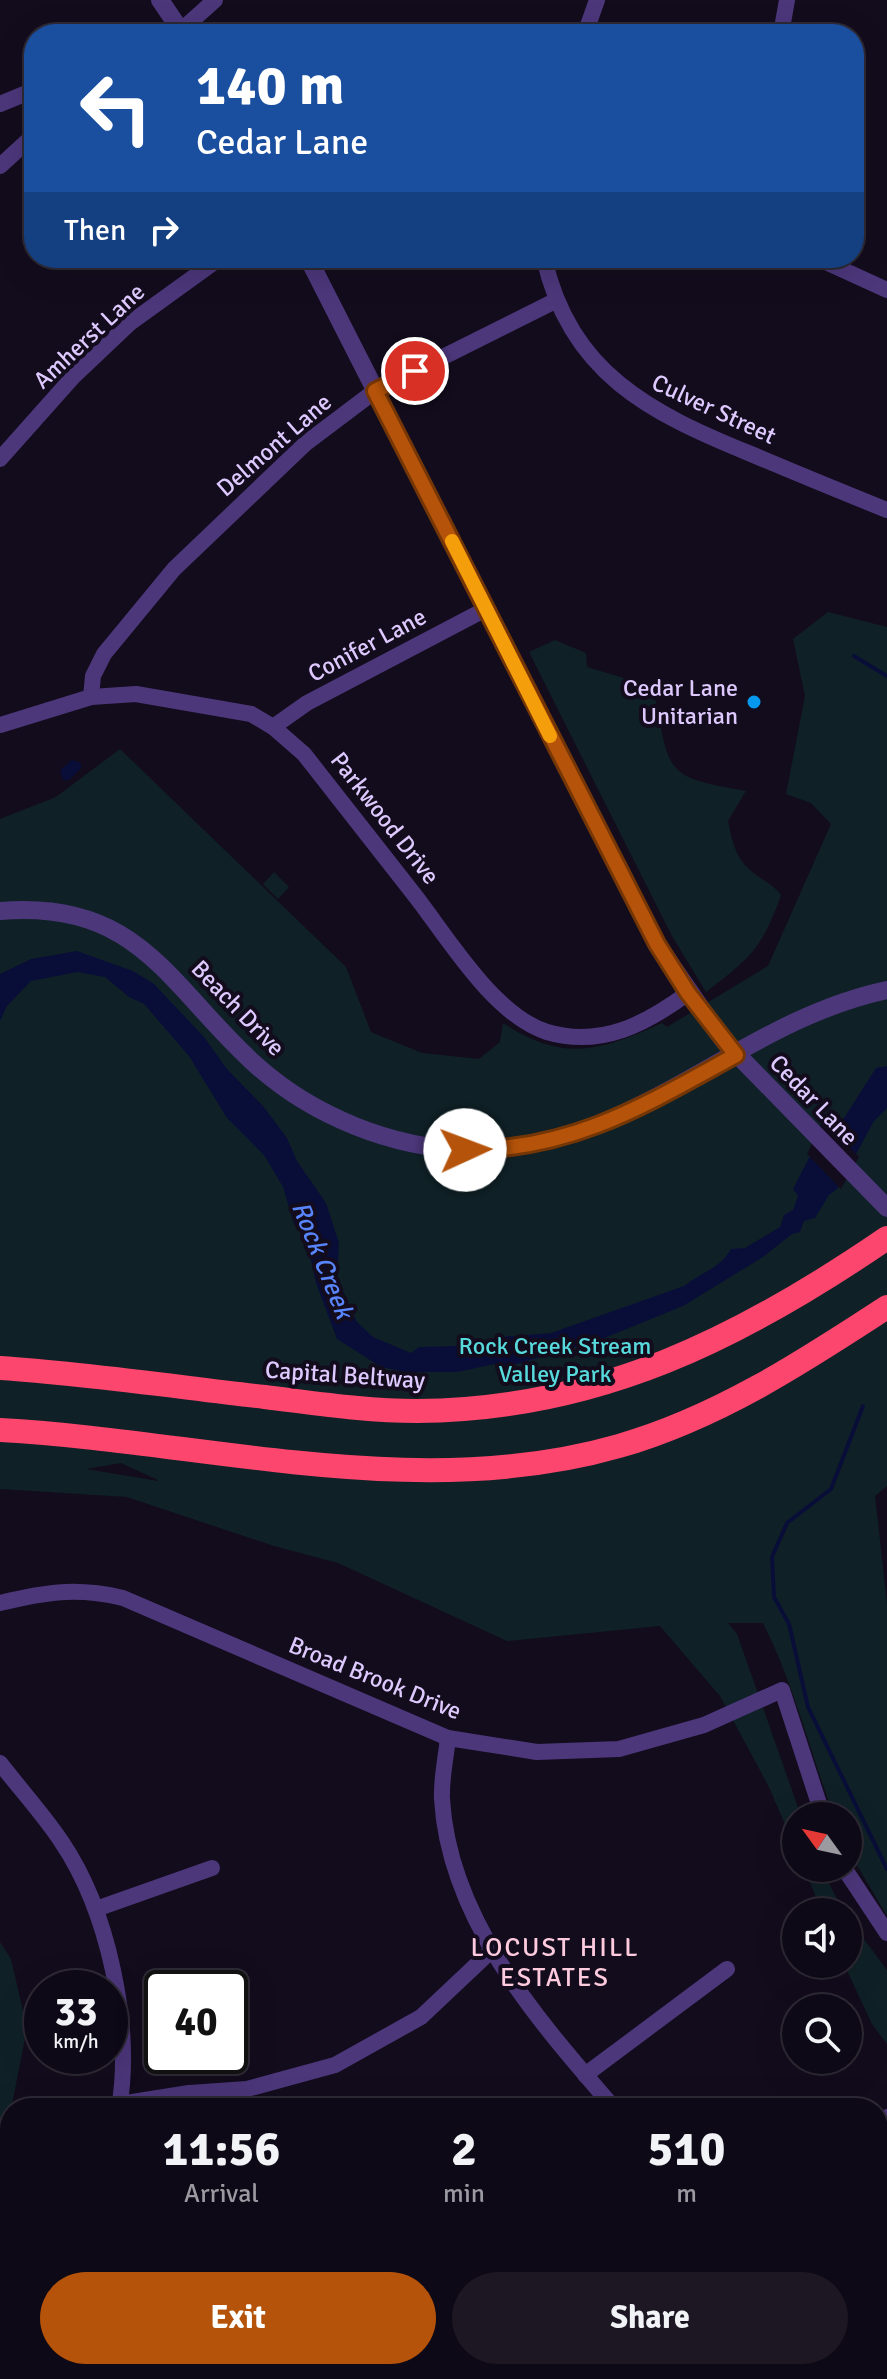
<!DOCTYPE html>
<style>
:root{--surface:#0e0916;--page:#1c1723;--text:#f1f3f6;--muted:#9b9aa1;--line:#2e2a35;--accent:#b45309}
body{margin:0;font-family:Signika,sans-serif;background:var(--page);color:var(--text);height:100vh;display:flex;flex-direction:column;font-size:30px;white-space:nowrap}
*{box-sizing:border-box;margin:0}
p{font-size:26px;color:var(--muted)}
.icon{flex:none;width:44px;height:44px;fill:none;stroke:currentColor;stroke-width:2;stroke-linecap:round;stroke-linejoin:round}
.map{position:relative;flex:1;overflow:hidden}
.details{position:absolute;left:0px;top:2098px;width:888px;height:282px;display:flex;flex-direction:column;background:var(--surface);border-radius:32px 32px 0 0;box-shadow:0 8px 32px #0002,0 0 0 2px var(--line)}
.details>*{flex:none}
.hud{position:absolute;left:24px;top:24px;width:840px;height:244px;border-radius:32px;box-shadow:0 8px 32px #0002,0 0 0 2px var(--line);background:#1a4fa0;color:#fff;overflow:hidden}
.needle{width:52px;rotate:303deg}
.tools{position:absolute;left:782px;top:1802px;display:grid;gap:16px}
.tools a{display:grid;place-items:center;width:80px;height:80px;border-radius:50%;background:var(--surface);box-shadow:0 8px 32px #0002,0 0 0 2px var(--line);font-size:40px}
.speed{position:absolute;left:24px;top:1970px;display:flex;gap:16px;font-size:40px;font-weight:700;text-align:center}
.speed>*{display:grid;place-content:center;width:104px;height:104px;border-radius:50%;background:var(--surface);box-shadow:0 8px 32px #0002,0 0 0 2px var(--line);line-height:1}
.speed small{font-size:20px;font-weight:400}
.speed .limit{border:4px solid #111;border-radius:12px;background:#fff;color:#111}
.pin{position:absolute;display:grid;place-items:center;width:68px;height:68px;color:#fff;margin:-34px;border:4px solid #fff;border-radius:50%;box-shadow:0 2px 8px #0007}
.me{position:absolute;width:88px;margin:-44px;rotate:88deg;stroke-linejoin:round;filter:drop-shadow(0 0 6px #0008)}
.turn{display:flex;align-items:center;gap:28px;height:168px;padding:0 40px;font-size:36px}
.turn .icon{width:104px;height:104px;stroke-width:2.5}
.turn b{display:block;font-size:56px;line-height:68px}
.then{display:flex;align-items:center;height:76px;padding:0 40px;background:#0003;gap:16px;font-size:30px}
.eta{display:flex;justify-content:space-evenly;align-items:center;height:136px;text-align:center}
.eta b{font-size:48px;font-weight:700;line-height:56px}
.button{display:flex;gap:16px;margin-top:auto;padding:16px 40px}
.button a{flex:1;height:92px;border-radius:48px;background:var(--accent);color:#fff;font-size:32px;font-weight:700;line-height:92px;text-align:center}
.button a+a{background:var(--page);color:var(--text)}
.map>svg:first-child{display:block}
</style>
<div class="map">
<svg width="887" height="2379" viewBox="0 0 887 2379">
<rect width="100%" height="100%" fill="#130c1d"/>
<g fill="#0f2127" fill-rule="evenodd">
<path d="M828 612 887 627V1486L875 1496 887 1604V1916L848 1850V1816H834C810 1752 794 1684 763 1623H728L737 1634 801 1816H796V1850L769 1787 720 1696 660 1626 507 1641 338 1563 274 1546 127 1497 0 1489V819L56 797 120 749 346 967 371 1032 422 1053 479 1059 500 1042 503 1023C563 1063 601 1051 662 1023L667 1027 768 966 831 824 811 803 786 794 805 696 793 639ZM121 1463 158 1480V1481L86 1469Z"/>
<path d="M555 640 586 653 587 667 624 678 655 698C670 775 666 777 746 791L728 821C732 840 735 857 750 870 761 880 772 883 781 895 762 949 750 958 706 992L672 936 529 652Z"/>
<path d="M274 872 289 887 278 899 263 884Z"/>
<path d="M804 1868H821L844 1912H822Z"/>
<path d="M848 1918 887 1970V2044L872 2024 844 1964H848Z"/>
<path d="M0 1942 11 1959 27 2028 0 2166Z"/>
<path d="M273 2370H392L390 2379H306Z"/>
</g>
<g fill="#090e38">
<path d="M72 760 81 763V768L69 780H63L60 770Z"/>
<path d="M77 951 133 971 154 984 204 1037 227 1069 263 1106 287 1138 297 1161 326 1203 339 1243 337 1278 357 1322 373 1337 411 1353 419 1347 457 1346 501 1337 551 1333 684 1286C700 1273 721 1268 731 1249L745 1248 780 1227 784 1215 793 1210 798 1196 793 1189 828 1121 837 1123 844 1118 876 1068 887 1066V1108L874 1121 837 1189 829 1195 815 1218 804 1221 800 1232 792 1234 763 1257 683 1306 602 1339 510 1366 495 1364 457 1372H406L381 1367 337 1339 316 1283 306 1239 294 1224 283 1187 264 1155 227 1118 189 1056 144 1004 129 997 105 977 77 972 31 981 7 1006 0 1021V974L31 959Z"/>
</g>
<path fill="#130c1d" d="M823 1120 859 1157 841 1189 807 1154Z"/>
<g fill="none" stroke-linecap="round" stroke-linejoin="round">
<g stroke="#090e38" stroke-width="4">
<path d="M854 656 887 676"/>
<path d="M863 1406 831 1489 787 1523 772 1557 774 1597 789 1624 808 1707 887 1869"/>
</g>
<g stroke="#4c377b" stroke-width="16">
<path d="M161 34 181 31"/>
<path d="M177 34 215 0"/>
<path d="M585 34 597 0"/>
<path d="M781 34 787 0"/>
<path d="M0 104 34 90"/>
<path d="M0 166 34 135"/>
<path d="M544 258C570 373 650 413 751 454 796 473 842 492 887 510"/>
<path d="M817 258 887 290"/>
<path d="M0 459 73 377 130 323 220 258"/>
<path d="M91 697 93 676 104 654 174 569 306 443 375 391 555 301"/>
<path d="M0 725 91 697 136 694 251 714 273 727 304 754C340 800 377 847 413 893 447 936 493 1015 547 1032 601 1048 646 1024 688 993"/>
<path d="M273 727 307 703 486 609"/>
<path d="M0 1603C46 1592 76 1587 123 1598L448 1738 537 1752 619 1749 704 1725 782 1690 823 1816"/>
<path d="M448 1738C446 1757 441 1779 442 1799 449 1920 538 2020 614 2108"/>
<path d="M0 1763C20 1789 43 1814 61 1841 108 1910 133 2026 119 2108"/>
<path d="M844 1868 887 1933"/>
<path d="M96 1909 212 1868"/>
<path d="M585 2075 727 1969"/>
<path d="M120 2104 189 2093 247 2089 335 2065 421 2017 492 1950"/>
<path d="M878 2127 887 2117"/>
<path d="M620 2370 633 2379"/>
<path d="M854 2370 857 2379"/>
<path d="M80 2379 81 2370"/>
</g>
<g stroke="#4c377b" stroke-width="18">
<path d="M160 0 183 34"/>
<path d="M308 258 657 944 723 1040 887 1208"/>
<path d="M0 911C140 899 169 987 257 1066 313 1116 392 1148 467 1150 632 1153 735 1022 887 990"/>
</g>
<g stroke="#e952fc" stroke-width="20">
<path d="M0 2199 10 2201"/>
<path d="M0 2236 10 2237"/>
<path d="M522 2370 537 2379"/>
<path d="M579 2370 596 2379"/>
</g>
<g stroke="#fc466d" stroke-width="24">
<path d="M0 1368C89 1374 177 1387 265 1397 315 1403 366 1411 417 1411 598 1410 741 1338 887 1238"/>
<path d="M0 1430C204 1441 417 1504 619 1446 717 1418 803 1362 887 1307"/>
</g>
</g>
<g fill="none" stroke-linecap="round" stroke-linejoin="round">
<defs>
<path id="route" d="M415 371 375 391 657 944 688 993 736 1055C645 1105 573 1150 465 1150"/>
</defs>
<use href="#route" stroke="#753606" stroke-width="20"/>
<use href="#route" stroke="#b45309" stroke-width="14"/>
<path stroke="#f59e0b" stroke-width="14" d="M452 541 550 736"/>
</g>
<circle fill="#0499ee" stroke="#130c1d" stroke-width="3" cx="754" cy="702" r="8"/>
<g text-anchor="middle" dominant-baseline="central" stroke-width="8" stroke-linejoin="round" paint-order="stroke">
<g font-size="24" fill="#ddc9fe" stroke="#130c1d">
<text transform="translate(89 336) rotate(-43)">Amherst Lane</text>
<text transform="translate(714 409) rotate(25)">Culver Street</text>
<text transform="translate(274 445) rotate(-41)">Delmont Lane</text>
<text transform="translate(367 645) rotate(-28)">Conifer Lane</text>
<text transform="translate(385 818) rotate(52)">Parkwood Drive</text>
<text transform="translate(238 1008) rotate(46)">Beach Drive</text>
<text transform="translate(814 1100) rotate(46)">Cedar Lane</text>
<text transform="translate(345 1375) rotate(4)">Capital Beltway</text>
<text transform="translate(375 1678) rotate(22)">Broad Brook Drive</text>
</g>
<g font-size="24" fill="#ddc9fe" stroke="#130c1d" text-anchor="end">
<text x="738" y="688">Cedar Lane<tspan x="738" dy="28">Unitarian</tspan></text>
</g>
<g font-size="24" fill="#57dadc" stroke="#130c1d">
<text x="555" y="1346">Rock Creek Stream<tspan x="555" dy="28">Valley Park</tspan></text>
</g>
<g font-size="26" font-style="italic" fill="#5985fc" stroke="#130c1d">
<text transform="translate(322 1260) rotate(68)">Rock Creek</text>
</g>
<g font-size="26" letter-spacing="2" fill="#fecbde" stroke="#130c1d">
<text x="555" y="1948">LOCUST HILL<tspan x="555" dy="30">ESTATES</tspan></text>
</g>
</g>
</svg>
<div class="tools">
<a><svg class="needle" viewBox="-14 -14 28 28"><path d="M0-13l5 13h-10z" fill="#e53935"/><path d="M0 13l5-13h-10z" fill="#9b9aa1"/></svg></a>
<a><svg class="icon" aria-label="sound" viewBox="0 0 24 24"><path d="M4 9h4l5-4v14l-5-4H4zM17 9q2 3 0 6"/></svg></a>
<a><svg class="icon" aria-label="search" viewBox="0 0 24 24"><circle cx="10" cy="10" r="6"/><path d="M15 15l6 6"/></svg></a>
</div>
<div class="speed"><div>33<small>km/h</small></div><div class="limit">40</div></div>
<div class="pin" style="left:415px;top:371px;background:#d93025"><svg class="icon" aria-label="arrive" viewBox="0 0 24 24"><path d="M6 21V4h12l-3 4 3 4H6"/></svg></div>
<svg class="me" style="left:465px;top:1150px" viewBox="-20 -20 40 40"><circle r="19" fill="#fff"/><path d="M0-13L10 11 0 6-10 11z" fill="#b45309"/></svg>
<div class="hud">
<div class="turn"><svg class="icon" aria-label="left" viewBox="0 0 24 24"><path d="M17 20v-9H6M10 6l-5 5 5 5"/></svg><div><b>140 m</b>Cedar Lane</div></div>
<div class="then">Then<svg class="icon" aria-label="right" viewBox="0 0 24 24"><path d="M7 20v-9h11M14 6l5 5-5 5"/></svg></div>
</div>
<section class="details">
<div class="eta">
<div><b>11:56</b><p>Arrival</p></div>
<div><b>2</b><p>min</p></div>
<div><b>510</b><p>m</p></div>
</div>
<div class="button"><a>Exit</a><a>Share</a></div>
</section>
</div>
